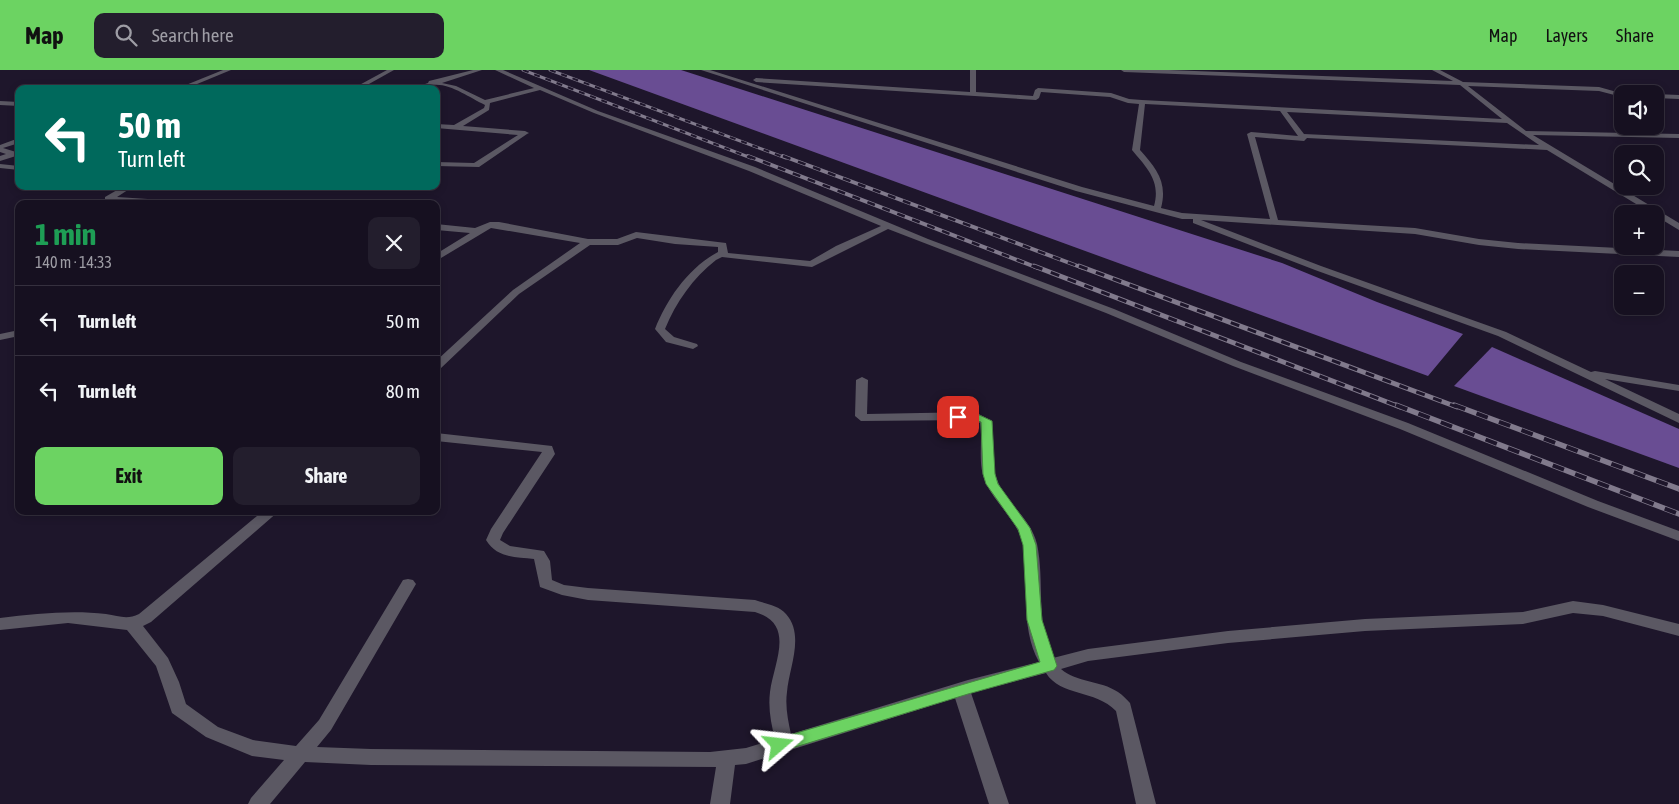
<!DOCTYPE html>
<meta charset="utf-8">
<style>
:root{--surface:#161020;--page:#231e2d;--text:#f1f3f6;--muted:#9e9da5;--line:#35303e;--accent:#6cd362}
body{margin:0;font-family:"Asap Condensed",sans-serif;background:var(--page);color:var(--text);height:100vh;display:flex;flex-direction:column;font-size:19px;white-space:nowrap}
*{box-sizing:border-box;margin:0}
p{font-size:16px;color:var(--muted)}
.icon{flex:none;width:28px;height:28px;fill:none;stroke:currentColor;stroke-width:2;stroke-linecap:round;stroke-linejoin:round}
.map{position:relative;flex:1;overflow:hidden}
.details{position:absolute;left:15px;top:130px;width:425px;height:315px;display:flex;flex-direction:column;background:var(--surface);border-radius:10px;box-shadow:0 2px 8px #0003,0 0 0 1px var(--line)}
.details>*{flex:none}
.hud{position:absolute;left:15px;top:15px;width:425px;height:105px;border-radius:10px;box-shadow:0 2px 8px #0003,0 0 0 1px var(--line);background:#00695c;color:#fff;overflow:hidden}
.tools{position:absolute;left:1614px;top:15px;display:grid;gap:10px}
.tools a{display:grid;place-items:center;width:50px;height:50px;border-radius:10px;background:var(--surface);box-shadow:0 2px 8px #0003,0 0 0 1px var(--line);font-size:25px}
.pin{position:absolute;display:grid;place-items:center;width:42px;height:42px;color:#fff;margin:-21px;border-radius:10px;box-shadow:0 2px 8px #0006}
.me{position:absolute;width:55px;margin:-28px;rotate:73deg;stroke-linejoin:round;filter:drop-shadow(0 0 4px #0008)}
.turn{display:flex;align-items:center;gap:18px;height:105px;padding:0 20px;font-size:22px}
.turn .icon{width:65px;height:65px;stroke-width:2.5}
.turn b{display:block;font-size:35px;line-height:42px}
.round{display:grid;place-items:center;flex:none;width:52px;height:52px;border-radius:10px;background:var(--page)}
.headline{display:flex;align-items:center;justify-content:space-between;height:85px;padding:0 20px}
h1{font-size:30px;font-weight:700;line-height:38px;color:#1e9e55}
.button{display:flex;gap:10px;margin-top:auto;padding:10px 20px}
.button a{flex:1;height:58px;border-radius:10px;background:var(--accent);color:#111;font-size:20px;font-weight:700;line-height:58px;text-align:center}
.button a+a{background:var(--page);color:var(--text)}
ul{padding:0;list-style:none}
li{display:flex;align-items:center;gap:15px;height:70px;padding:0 20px;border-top:1px solid var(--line)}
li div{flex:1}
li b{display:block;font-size:19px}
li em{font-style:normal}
header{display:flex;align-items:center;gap:30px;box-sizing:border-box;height:70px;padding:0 25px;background:var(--accent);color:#111}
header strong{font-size:24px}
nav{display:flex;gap:28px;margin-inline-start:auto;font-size:18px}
.search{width:350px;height:45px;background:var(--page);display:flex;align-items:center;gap:12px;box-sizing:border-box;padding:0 18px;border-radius:10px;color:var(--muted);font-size:19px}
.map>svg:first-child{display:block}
</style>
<header>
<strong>Map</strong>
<div class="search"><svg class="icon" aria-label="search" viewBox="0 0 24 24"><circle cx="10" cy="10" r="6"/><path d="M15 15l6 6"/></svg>Search here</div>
<nav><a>Map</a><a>Layers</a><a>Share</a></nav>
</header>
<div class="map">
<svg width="1679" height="734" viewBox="0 0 1679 734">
<rect width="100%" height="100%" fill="#1e162b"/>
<g fill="#694d93">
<path d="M589 0H681L1282 193 1377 232 1463 264 1428 306Z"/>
<path d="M1492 277 1679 359V398L1454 316Z"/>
</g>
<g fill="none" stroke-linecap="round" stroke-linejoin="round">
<g fill="#5b5863" fill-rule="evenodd">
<path d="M223 0H231L185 19H176Z"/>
<path d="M387 0H394L360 19H352Z"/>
<path d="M473 0H482L442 13 456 16 485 30 534 18 495 0H503L598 41 755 97 928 169 1114 239 1241 292 1408 353 1598 431 1679 461V471L1588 437 1400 359 1233 296 1106 243 888 159 812 197 722 187 716 190C693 208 676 232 665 259L674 267 697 274 698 276 693 279 666 272 655 259C667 229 688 198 718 182V177L675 174 637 168 618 175H590L519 224 440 299 436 300V291L513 220 580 173 491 158 436 191V184L470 163 436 160V154L475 158 490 152H499L588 169H617L636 162 726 173 728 183 810 191 836 176 881 156 749 101 594 43 540 20 490 33 489 40 463 56 525 61 529 63 527 64 479 97 436 96V92L474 93 518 65 436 58V54L454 55 484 38 485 35C470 28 450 13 433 15 425 16 419 19 410 19L428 13 429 11Z"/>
<path d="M701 0H710L1082 117 1154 136C1161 111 1147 98 1132 80L1139 34 1128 33 1110 27 1041 22 1039 28 1036 30 756 12 753 10 756 8 970 22V0H976V22L1033 26 1035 20 1038 18 1111 23 1129 29 1142 30 1502 49 1460 15 1124 2 1121 0H1169L1453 11 1432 0H1440L1463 12 1599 17 1624 24 1622 27 1599 21 1468 16 1526 61 1679 64V68L1533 65 1679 153V160L1547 80 1307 68 1304 71 1255 67 1278 150 1415 158 1479 169 1518 173 1679 181V187L1518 179 1479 175 1415 164 1201 150 1321 196 1506 262 1591 302 1595 301 1679 315V321L1605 309 1679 344V353L1498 266 1315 200 1193 153V149H1182L1076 121ZM1145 34 1280 41 1298 66 1251 62 1247 64 1270 149 1182 143 1161 138C1168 112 1156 98 1140 80ZM1287 42 1507 53 1539 75 1304 64Z"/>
<path d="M1655 24 1679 25V29L1655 28Z"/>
<path d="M0 31 19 32V36L0 35Z"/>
<path d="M19 68V73L3 78 16 82V86L0 91V86L6 84 0 82V75Z"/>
<path d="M0 94 19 96V100L0 98Z"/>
<path d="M124 116H134L117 127 194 132 198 134H147L105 131V127Z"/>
<path d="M19 260V266L0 270V264Z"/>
<path d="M862 307 868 310 867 344 975 342 992 351C995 371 990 393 998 412 1008 435 1031 449 1037 474 1045 512 1035 552 1053 588L1088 579 1228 561 1365 549 1523 542 1573 531 1603 535 1679 554V566L1603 546 1573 543 1523 554 1365 561 1228 573 1088 591 1061 599C1077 613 1100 610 1118 622 1123 625 1126 629 1130 633L1156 734H1136L1116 641C1095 619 1061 627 1046 603L971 623 1009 734H989L955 628 746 694 735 695 730 734H710L716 697 371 695 305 692 270 734H248L251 728 284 690 252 686 206 667 172 643 156 596 127 560 68 553 0 560V548C35 544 70 540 106 544 119 546 127 550 139 544L263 441H279L151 552 143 556 168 588 179 612 186 634 218 657 253 670 296 676 319 650 403 510 408 509 413 510 416 514 331 660 317 677 371 679 710 682 746 678 775 669C771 654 768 638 770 622 774 592 796 554 755 542L588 530 562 525 540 517 534 489C515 487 497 488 486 470L491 459 542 382 436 371V363L552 376 555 384 503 463 500 470 510 476 544 481 550 491 552 510 564 515 588 518 755 530C766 534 778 535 786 544 805 565 789 598 787 622 785 636 788 651 791 664L968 610 1039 592C1019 555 1030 514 1023 475 1018 450 996 435 986 413 977 395 983 373 980 353L973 350 861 351 855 346 856 310Z"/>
</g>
<defs>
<g id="rail-far3">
<path d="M523 0 751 88"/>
<path d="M550 0 786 88"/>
</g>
<g id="rail-far2">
<path d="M748 86 1038 198"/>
<path d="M783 86 1083 198"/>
</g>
<g id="rail-far1">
<path d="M1034 196 1400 337"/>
<path d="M1079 196 1457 337"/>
</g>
<g id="rail">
<path d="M1396 335 1679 444"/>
<path d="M1454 335 1679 419"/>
</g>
</defs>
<use href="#rail-far3" stroke="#817a8c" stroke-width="3"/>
<use href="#rail-far2" stroke="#817a8c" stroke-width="4"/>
<use href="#rail-far1" stroke="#817a8c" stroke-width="5"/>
<use href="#rail" stroke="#817a8c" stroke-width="5.5"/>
<use href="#rail-far3" stroke="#1e162b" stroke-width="2" stroke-dasharray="6" stroke-linecap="butt"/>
<use href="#rail-far2" stroke="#1e162b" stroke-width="2.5" stroke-dasharray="8" stroke-linecap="butt"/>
<use href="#rail-far1" stroke="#1e162b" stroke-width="3" stroke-dasharray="9" stroke-linecap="butt"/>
<use href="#rail" stroke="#1e162b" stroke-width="4" stroke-dasharray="12" stroke-linecap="butt"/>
</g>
<path fill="#6cd362" stroke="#468940" d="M958 343H975L992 351 995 404 998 414 1030 458 1036 475 1042 550 1057 596 1054 600 968 624 779 682 773 680 771 675 773 670 779 668 1040 592 1027 550 1023 475 1018 459 986 414 983 404 981 352 974 350 954 349V344Z"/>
</svg>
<div class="tools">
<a><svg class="icon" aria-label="sound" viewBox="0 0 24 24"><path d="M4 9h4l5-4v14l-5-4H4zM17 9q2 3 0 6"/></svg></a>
<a><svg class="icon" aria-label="search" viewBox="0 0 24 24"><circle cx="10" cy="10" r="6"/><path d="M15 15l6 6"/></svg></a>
<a>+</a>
<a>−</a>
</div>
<div class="pin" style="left:958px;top:347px;background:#d93025"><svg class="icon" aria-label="arrive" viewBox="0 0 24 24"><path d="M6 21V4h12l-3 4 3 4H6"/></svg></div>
<svg class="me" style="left:779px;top:675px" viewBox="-20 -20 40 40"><path d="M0-17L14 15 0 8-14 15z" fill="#6cd362" stroke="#fff" stroke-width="4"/></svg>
<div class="hud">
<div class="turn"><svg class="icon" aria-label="left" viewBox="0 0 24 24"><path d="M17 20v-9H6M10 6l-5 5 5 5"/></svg><div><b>50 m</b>Turn left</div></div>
</div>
<section class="details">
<div class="headline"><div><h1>1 min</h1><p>140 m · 14:33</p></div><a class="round"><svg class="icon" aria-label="close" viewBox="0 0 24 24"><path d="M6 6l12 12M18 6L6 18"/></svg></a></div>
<ul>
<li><svg class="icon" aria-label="left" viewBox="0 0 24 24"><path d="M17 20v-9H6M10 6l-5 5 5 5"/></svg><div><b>Turn left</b></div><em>50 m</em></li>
<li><svg class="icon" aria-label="left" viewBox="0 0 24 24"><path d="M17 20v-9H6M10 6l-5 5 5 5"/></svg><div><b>Turn left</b></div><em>80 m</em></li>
</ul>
<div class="button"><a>Exit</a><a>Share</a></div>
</section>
</div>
